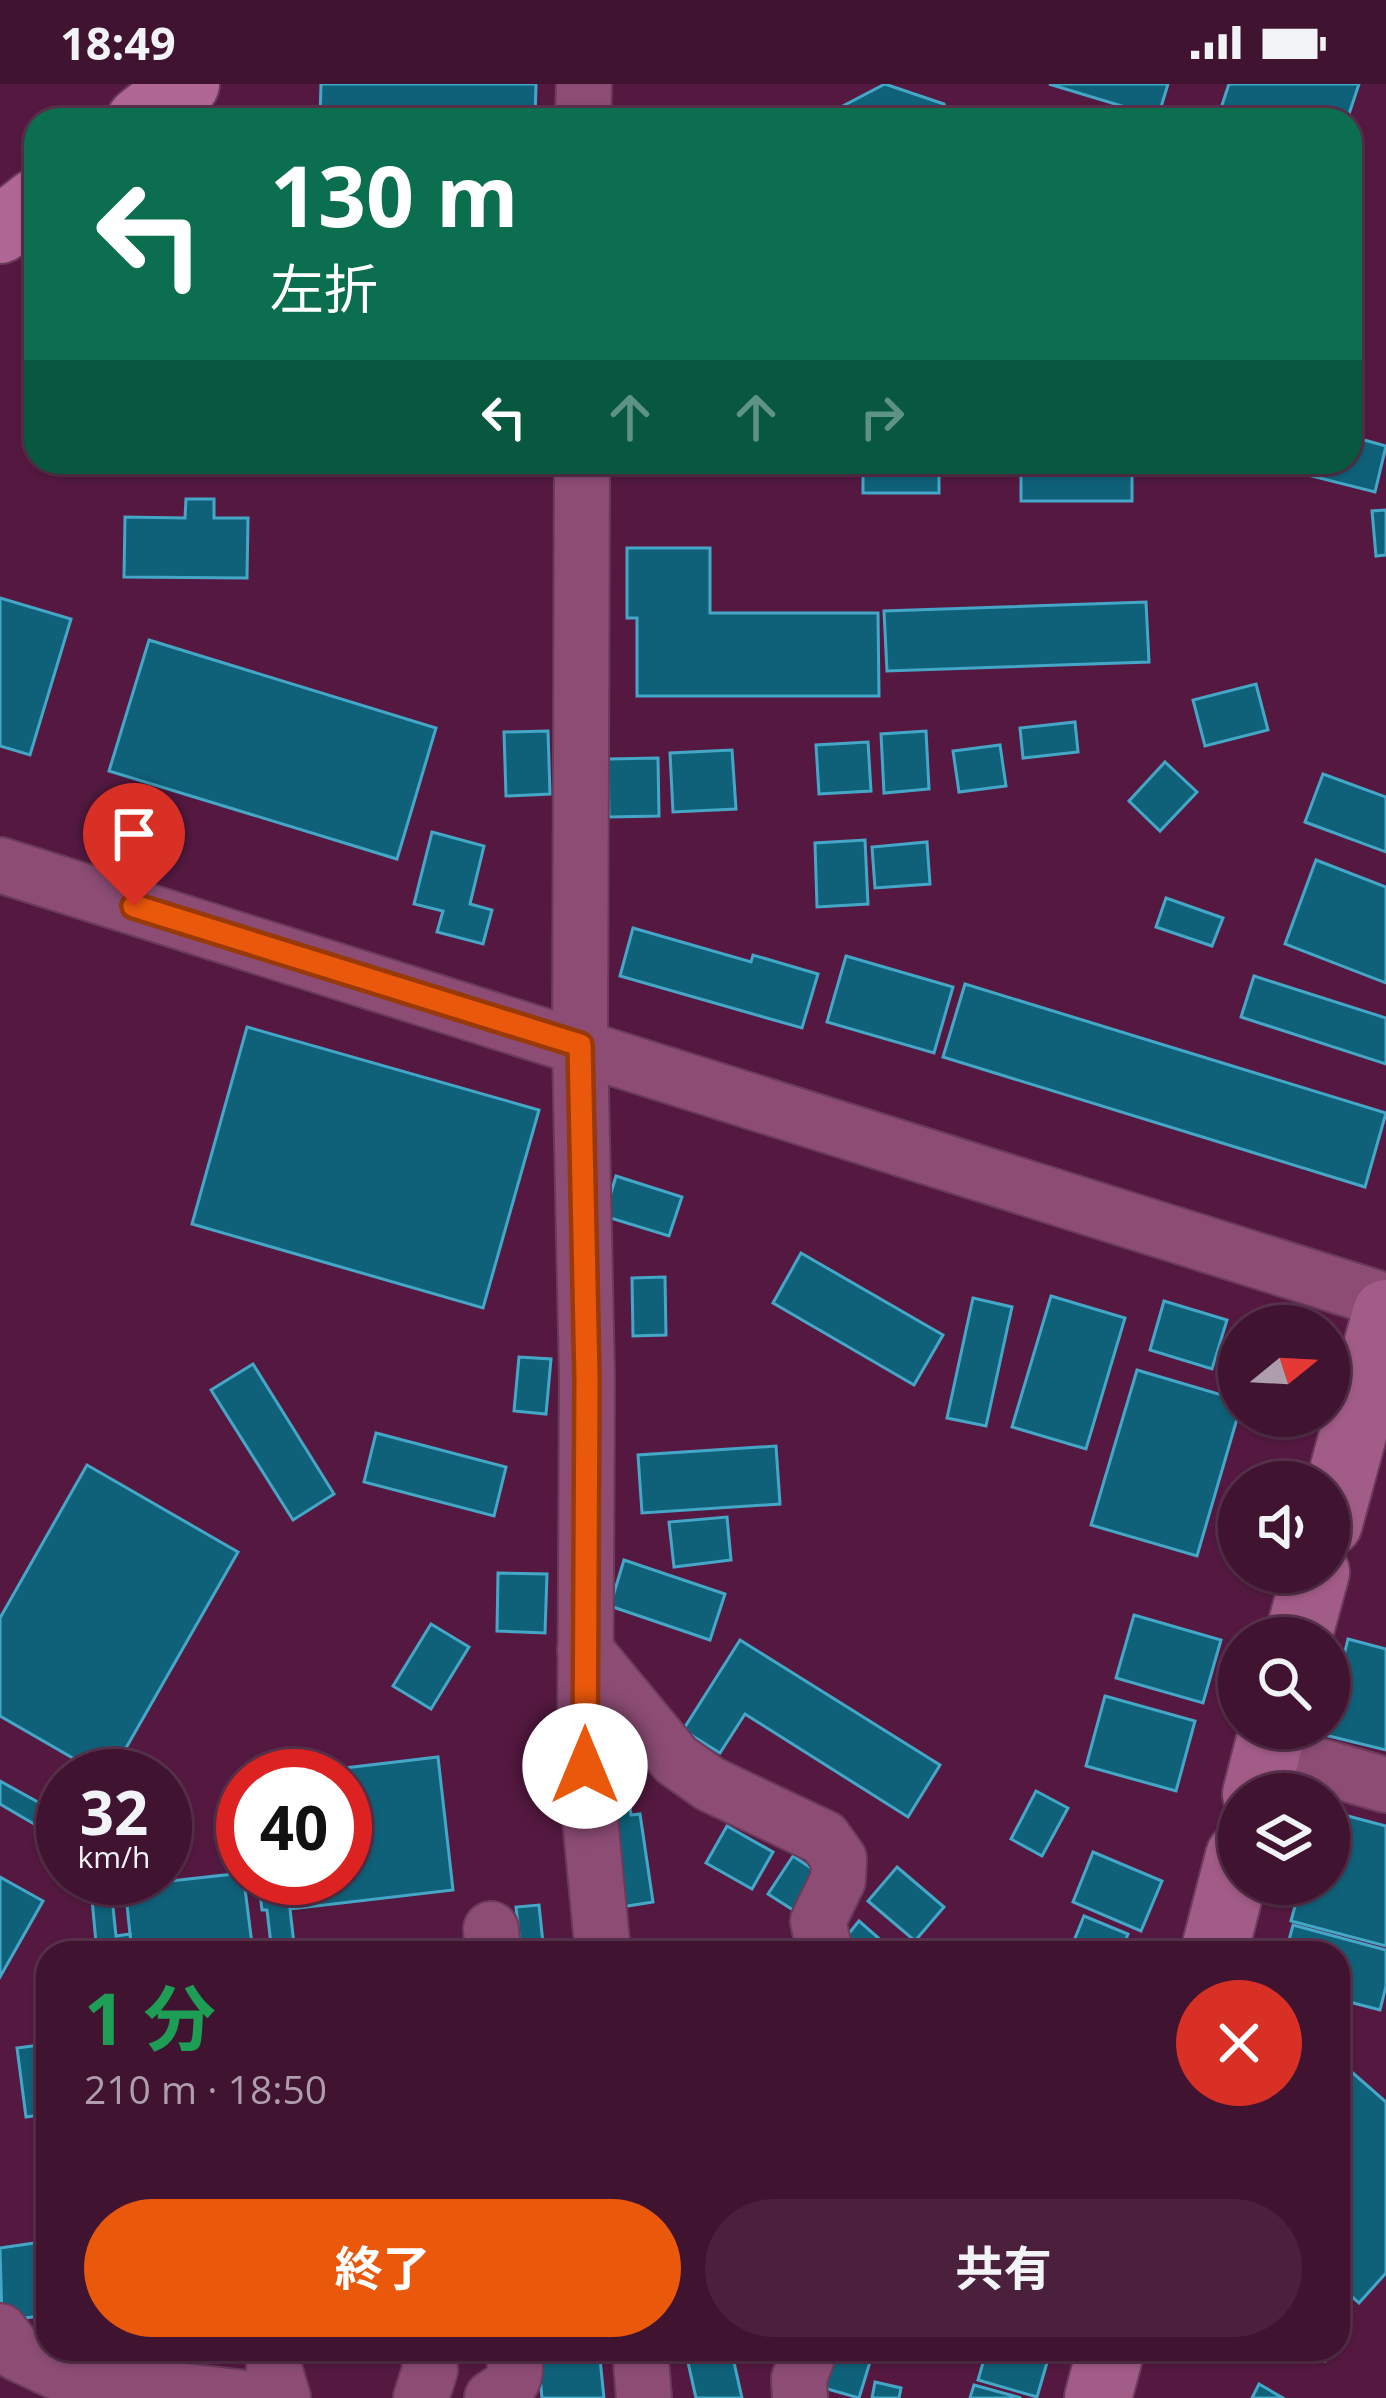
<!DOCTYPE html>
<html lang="ja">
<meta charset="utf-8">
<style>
:root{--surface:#401331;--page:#4b203d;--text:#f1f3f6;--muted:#ae9eab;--line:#59324d;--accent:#ea580c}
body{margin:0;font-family:"Open Sans","Noto Sans JP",sans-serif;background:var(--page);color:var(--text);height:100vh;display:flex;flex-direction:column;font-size:45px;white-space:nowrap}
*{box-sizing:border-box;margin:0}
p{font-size:39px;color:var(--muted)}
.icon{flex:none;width:66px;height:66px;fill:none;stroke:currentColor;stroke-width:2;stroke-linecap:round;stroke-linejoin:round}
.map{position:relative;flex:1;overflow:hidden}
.panel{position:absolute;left:36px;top:1857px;width:1314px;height:420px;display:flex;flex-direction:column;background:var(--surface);border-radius:36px;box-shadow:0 3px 9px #0004,0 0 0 3px var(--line)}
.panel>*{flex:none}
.guide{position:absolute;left:24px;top:24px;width:1338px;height:366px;border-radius:36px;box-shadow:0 3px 9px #0004,0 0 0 3px var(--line);background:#0b6e4f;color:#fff;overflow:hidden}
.needle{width:78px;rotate:72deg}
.fabs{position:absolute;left:1218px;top:1221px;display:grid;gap:24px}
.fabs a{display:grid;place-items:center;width:132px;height:132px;border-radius:50%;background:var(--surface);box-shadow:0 3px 9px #0004,0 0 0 3px var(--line);font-size:60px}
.speed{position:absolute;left:36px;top:1665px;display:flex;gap:24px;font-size:60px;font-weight:700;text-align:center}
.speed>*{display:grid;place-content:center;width:156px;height:156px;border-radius:50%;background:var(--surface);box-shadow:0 3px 9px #0004,0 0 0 3px var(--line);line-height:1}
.speed small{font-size:30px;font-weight:400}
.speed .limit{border:18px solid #d22;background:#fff;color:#111}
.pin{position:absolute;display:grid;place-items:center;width:102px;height:102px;color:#fff;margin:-123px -51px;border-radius:50% 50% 50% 0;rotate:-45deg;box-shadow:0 0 12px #0007}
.pin .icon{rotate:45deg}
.me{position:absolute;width:132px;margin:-66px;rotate:0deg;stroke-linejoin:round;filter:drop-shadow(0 0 9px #0008)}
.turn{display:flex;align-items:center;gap:42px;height:252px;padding:0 48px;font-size:54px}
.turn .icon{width:156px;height:156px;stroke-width:2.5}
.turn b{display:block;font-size:84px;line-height:102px}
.lanes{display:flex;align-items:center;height:114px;padding:0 48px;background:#0003;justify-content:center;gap:60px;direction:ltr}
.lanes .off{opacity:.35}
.round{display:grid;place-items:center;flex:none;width:126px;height:126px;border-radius:63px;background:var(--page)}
.summary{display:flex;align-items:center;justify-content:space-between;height:204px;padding:0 48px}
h1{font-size:72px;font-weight:700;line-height:90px;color:#1e9e55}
.button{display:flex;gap:24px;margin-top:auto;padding:24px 48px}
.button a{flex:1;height:138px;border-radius:72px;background:var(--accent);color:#fff;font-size:48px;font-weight:700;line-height:138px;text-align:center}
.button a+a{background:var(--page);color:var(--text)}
.status{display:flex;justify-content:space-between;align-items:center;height:84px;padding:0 60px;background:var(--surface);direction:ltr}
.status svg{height:33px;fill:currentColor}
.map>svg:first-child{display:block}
</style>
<div class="status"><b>18:49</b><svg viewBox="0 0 49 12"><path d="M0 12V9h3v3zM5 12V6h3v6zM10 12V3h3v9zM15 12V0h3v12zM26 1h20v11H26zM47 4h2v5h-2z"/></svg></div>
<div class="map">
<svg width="1386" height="2314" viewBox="0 0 1386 2314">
<rect width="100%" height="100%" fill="#551941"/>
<g fill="#0f6179" stroke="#45a7c7" stroke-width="3">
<path d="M321 0H536L535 36H320Z"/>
<path d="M885 0 944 20 952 36H816Z"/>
<path d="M1049 0H1168L1158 33Z"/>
<path d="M1229 0H1359L1347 36H1238L1219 30Z"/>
<path d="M1350 352 1386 362 1375 408 1256 378H1350Z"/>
<rect x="863" y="378" width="76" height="31"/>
<rect x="1021" y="378" width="111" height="39"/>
<path d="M186 415H214V434H248L247 494 124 493 125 433 185 434Z"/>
<path d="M1386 426V471L1376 472 1372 427Z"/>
<path d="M627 464H710V529H878L879 612H637V534H627Z"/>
<path d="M0 514 71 535 30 671 0 662Z"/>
<path d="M1146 518 1149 578 887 587 884 527Z"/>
<path d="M149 556 436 644 397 775 109 687Z"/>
<path d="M1256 600 1268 646 1205 662 1193 616Z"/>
<path d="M1075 638 1078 668 1023 674 1020 644Z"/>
<path d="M548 647 550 710 506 712 504 648Z"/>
<path d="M926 647 929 705 884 709 881 650Z"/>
<path d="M868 658 871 707 819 710 816 661Z"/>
<path d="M1000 661 1006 702 959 708 953 667Z"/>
<path d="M732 666 736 725 673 728 670 669Z"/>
<path d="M658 674 659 732 609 733 608 675Z"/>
<path d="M1165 678 1197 708 1160 747 1129 717Z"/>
<path d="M1323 690 1386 713V768L1305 738Z"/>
<path d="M432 748 484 762 470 820 492 826 483 860 437 848 443 827 414 820Z"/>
<path d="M865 756 868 820 817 823 815 759Z"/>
<path d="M927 758 930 800 875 804 872 763Z"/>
<path d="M1316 776 1386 803V899L1285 860Z"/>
<path d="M1166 814 1223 834 1212 862 1156 843Z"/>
<path d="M633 844 751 878 753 871 818 890 802 944 620 892Z"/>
<path d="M846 872 953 903 934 969 827 938Z"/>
<path d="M1254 892 1386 934V980L1241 933Z"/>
<path d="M965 900 1386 1029 1365 1103 943 973Z"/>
<path d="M247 943 539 1026 483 1224 192 1140Z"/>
<path d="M616 1092 682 1113 669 1152 604 1132Z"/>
<path d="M801 1169 943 1251 914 1301 773 1219Z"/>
<path d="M665 1193 666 1251 633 1252 632 1194Z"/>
<path d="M1051 1212 1125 1234 1086 1365 1012 1343Z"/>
<path d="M973 1214 1012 1223 986 1342 947 1334Z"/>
<path d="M1164 1217 1227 1236 1212 1285 1150 1266Z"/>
<path d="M519 1273 551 1275 546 1330 514 1327Z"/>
<path d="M253 1280 334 1410 293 1436 211 1306Z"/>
<path d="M1137 1286 1239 1316V1328L1197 1472 1091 1441Z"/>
<path d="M376 1349 506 1383 494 1432 364 1398Z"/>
<path d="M776 1362 780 1420 642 1429 638 1371Z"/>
<path d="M87 1381 238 1468 110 1692H104L0 1632V1534Z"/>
<path d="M727 1433 731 1476 674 1483 669 1438Z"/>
<path d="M624 1476 725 1510 710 1556 610 1522Z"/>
<path d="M498 1489 547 1490 545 1549 497 1547Z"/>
<path d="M1134 1531 1221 1556 1203 1619 1116 1594Z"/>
<path d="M431 1540 469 1563 431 1625 393 1602Z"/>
<path d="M1348 1555 1386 1565V1666L1325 1651 1326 1644H1329V1633Z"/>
<path d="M740 1556 940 1681 908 1733 745 1630 720 1669 683 1646Z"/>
<path d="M1105 1612 1195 1637 1176 1707 1086 1682Z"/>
<path d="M438 1673 453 1806 290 1825 295 1869H272L267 1826H262L258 1794H345V1692H277Z"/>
<path d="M82 1679 102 1691 101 1692H75Z"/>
<path d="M0 1697 56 1728 63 1715V1757L0 1720Z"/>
<path d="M628 1706 631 1731 640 1730 653 1818 615 1824 598 1710Z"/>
<path d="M1036 1707 1068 1724 1042 1772 1011 1755Z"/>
<path d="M1329 1727 1386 1742V1862L1291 1837 1301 1800H1329Z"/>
<path d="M727 1742 773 1768 752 1805 706 1779Z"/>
<path d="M1093 1768 1162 1797 1141 1847 1073 1818Z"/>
<path d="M793 1772 817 1788 793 1826 768 1810Z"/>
<path d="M897 1783 944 1823 915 1857 868 1817Z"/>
<path d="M243 1789 252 1860 173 1869H132L125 1802Z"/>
<path d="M0 1793 43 1817 0 1893Z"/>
<path d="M90 1794H110L116 1852 130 1850 132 1869H97Z"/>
<path d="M539 1821 544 1869H521L516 1823Z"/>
<path d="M1084 1832 1128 1850 1120 1869H1069Z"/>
<path d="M859 1837 891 1865 887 1869H843L837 1864Z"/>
<path d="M1293 1841 1386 1866V1902L1380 1926 1338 1915V1869H1301L1303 1864 1288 1860Z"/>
<path d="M48 1960V2030L26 2033 17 1964Z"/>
<path d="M1338 1976 1386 2018V2189L1359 2219 1338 2200V2147L1349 2134 1338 2124Z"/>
<path d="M48 2157V2231L2 2237 0 2164Z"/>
<path d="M537 2265H599L604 2314H542Z"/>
<path d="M685 2265H731L742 2314H696Z"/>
<path d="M827 2265H874L859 2314 817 2302Z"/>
<path d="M987 2265H1051L1037 2313 978 2296Z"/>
<path d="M1299 2265H1330L1325 2277Z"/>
<path d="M875 2298 901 2304 899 2314H872Z"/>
<path d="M1259 2300 1283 2314H1252Z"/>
<path d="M974 2301 1021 2314H970Z"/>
</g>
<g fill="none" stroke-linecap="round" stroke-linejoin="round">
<defs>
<g id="minor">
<path d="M583 36 584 0"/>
<path d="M582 378 580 961 587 1295 585 1682 603 1869"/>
<path d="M0 781 1386 1217"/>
<path d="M585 1566 676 1676 710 1700 824 1754 839 1775 838 1796 818 1837 825 1869"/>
<path d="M1267 1667 1386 1701"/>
<path d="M491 1845 493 1869"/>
<path d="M0 2247 17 2269 68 2293 245 2314"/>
<path d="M275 2265 274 2284 283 2314"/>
<path d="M640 2265 644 2314"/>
<path d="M421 2314 430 2286 429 2265"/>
<path d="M492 2314C517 2298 517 2293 513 2265"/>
<path d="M800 2314 799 2295 810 2265"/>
</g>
<g id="major">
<path d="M1329 1439 1386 1229"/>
<path d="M1298 1554 1316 1488"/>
<path d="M1256 1710 1273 1644"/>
<path d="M1214 1869 1239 1772"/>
<path d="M1098 2314 1111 2265"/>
</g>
<g id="highway">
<path d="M140 36 186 0"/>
<path d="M0 146 36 118"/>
</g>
</defs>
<use href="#minor" stroke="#6b3b5b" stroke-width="58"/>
<use href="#major" stroke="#6b3b5b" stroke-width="70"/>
<use href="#highway" stroke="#6b3b5b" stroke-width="70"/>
<use href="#minor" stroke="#8c4c74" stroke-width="54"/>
<use href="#major" stroke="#a25c88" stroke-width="66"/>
<use href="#highway" stroke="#b16795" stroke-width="66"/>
</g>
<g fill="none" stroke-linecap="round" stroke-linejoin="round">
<defs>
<path id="route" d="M134 822 580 961 587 1295 585 1682"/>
</defs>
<use href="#route" stroke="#983908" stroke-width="30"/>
<use href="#route" stroke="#ea580c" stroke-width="21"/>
</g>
</svg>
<div class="fabs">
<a><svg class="needle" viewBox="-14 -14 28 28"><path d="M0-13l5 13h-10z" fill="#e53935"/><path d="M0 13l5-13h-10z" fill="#ae9eab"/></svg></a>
<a><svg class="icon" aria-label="sound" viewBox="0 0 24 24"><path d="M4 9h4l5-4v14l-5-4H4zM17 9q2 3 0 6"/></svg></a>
<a><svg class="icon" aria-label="search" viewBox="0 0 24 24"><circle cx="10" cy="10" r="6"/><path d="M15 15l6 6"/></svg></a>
<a><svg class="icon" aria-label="layers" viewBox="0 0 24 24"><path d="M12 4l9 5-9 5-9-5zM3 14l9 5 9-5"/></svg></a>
</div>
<div class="speed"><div>32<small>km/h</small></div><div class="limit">40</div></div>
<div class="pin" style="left:134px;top:822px;background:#d93025"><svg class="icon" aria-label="arrive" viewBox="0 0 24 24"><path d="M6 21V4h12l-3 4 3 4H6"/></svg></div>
<svg class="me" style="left:585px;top:1682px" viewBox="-20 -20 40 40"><circle r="19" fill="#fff"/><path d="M0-13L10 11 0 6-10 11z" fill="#ea580c"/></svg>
<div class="guide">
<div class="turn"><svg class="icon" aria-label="left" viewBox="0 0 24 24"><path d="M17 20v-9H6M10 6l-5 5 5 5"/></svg><div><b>130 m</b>左折</div></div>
<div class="lanes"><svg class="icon" aria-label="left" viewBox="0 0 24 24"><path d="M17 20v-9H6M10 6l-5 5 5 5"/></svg><svg class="icon off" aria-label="ahead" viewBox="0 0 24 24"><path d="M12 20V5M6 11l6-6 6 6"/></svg><svg class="icon off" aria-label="ahead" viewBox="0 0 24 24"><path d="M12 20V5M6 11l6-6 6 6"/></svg><svg class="icon off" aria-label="right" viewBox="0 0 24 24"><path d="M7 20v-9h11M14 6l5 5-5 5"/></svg></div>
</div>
<section class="panel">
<div class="summary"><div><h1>1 分</h1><p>210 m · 18:50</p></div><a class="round" style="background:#d93025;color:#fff"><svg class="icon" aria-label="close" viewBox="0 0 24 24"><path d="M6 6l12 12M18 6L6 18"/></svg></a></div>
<div class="button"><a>終了</a><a>共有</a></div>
</section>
</div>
